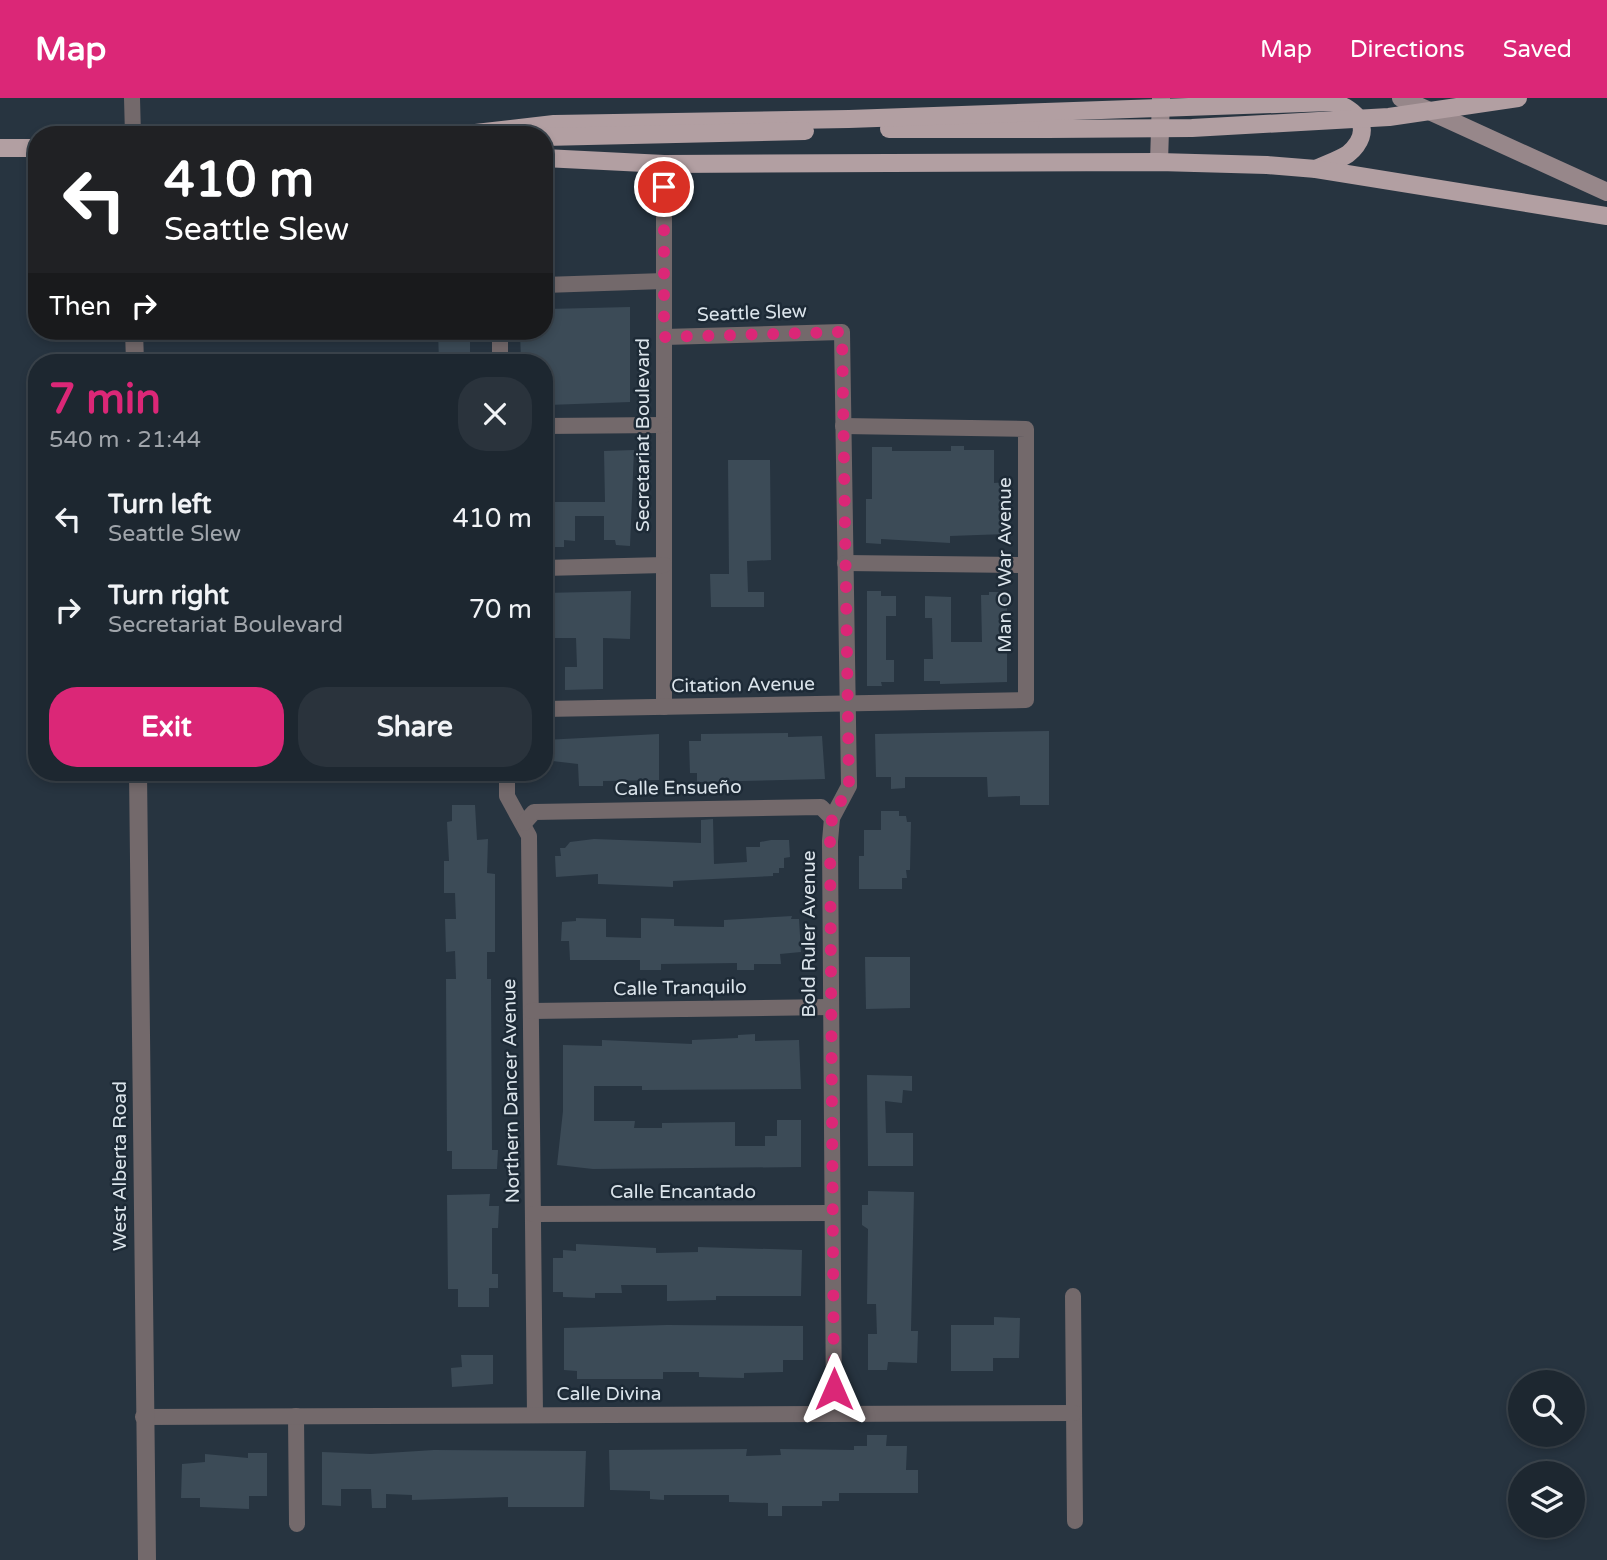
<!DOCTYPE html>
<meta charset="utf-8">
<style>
:root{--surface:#1d2730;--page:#2a333c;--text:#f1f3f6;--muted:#a0a5ab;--line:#3b444c;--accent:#db2777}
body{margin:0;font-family:"Varela Round",sans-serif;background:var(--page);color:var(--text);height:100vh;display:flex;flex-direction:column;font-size:26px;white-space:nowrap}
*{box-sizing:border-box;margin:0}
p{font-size:23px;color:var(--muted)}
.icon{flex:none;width:38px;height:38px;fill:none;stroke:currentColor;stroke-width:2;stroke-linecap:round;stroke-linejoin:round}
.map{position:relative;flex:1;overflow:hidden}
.side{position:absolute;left:28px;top:256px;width:525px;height:427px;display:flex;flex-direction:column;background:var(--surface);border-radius:28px;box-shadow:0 4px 10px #0003,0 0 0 2px var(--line)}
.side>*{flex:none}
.guide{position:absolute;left:28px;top:28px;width:525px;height:214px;border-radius:28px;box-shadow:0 4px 10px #0003,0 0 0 2px var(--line);background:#202124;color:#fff;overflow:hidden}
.tools{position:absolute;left:1508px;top:1272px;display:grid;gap:14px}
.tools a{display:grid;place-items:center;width:77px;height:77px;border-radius:50%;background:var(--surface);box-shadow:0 4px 10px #0003,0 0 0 2px var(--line);font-size:35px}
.pin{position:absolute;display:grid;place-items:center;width:60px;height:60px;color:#fff;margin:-30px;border:4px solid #fff;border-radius:50%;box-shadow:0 2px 7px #0007}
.me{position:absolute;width:77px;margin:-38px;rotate:0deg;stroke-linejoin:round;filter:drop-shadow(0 0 5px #0008)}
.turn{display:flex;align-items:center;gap:24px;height:147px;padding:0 21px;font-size:32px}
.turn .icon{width:91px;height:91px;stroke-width:2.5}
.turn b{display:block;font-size:49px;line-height:60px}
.then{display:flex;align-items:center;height:66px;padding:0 21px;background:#0003;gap:14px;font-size:26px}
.round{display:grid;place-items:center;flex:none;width:74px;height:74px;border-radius:28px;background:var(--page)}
.head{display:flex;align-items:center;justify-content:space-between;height:119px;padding:0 21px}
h1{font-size:42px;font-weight:800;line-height:52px;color:var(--accent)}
.primary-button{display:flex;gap:14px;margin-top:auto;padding:14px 21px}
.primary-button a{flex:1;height:80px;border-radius:28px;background:var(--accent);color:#fff;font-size:28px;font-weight:800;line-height:80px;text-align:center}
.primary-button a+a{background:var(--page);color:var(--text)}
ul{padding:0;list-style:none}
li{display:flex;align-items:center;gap:21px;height:91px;padding:0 21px}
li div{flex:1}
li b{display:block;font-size:26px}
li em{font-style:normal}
header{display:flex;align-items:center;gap:42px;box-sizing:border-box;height:98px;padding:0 35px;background:var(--accent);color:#fff}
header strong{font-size:33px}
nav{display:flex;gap:38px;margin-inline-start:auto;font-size:24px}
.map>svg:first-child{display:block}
</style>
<header>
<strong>Map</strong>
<nav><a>Map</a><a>Directions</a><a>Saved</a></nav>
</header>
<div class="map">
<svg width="1607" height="1462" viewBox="0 0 1607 1462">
<rect width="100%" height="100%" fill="#273440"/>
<g fill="#3c4b57">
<path d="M630 209V304L548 307V301L544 300V264H521L520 233H544L547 211Z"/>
<path d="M438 233H470V264H439Z"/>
<path d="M951 348H964V352H994V385L1007 384 1006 436 950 438V445L881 441V446L866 445V401H872V349H892V353H951Z"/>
<path d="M634 352 630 448 616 447 615 442H604V418H575V443L564 442V449H549V443H544V404H605L604 353Z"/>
<path d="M728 362H770L771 462 747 463 748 494H764V509H711L710 476H729Z"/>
<path d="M631 493 630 541 603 540V591L565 592V569H577L576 540H544V495Z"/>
<path d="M867 493H881V498H896V518H886V562H894V584H881L882 588H867Z"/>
<path d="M989 494H1007V584L940 586V583H924V561H933L932 520H925V498L951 499V544H982L981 497H989Z"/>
<path d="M1049 633V707H1020V698L988 699 987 679H905V690L891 691V679H876L875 636Z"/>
<path d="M788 635V639L822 638 825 681 697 684V675H690L689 643H701V636Z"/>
<path d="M659 636V682L603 683V688H579L578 666 544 662V642Z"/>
<path d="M452 707H475L477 742 488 741 487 775 495 776V854H487V881H491V889L492 1052H498L497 1071H452V1053H447L446 881H456L455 853 446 854 445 821H456L455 795H444V763H449L447 724 452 723Z"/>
<path d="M881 713H899V718H906L907 724H911L910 772H906L907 780H902V791H859V758H864V732H881Z"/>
<path d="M713 721 714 766 747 764 746 749H760V744L771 742H789L790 759 784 760V770H779V775H773V778L673 783V789L598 786V776L556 779 555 758H561L560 750H565L570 744 594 741 701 745V722Z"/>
<path d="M792 818 791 821H799L801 854 780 856 781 866H754V872H737V865L661 866V872H640V862H570L569 843H561L562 824 576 823V820L606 821V839L641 840V820L674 821V828L724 829V822Z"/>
<path d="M865 859H910V910L866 911Z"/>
<path d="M755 936V943L799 942 801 991 642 992V988H594V1023H635L634 1030H662V1025L735 1024V1048H765V1038H777V1022H801V1069L593 1071 557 1067 563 1013V947L602 948V942L692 946V942L738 940V937Z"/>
<path d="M867 977 912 978V993L903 992 902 1005 885 1003 886 1035H913V1068H868Z"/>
<path d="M868 1093 914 1094 911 1233H918L917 1265 888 1264 887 1272H868V1236H877L876 1206H867L868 1131 862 1127V1107H868Z"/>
<path d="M490 1096 489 1108H499L498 1130H492V1176H498V1190H489V1209H458V1191H448L447 1097Z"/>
<path d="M576 1146 656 1150V1155L698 1154V1149L802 1152 801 1198H716V1202L667 1203V1187H621L622 1195H595V1200L563 1199V1194H553V1160H563V1152L576 1153Z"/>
<path d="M994 1219 1020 1220 1019 1260H993V1273H951V1227H994Z"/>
<path d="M667 1227 803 1228V1262H783V1274L744 1275V1280L699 1279V1274H663V1281H577V1273L564 1272V1230Z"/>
<path d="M461 1257H493V1286L452 1289 451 1270 462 1269Z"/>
<path d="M867 1337H887L886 1348H907L906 1372H918V1395H839V1403H822V1408H782V1418H768V1405L729 1404V1397H664V1402L650 1401V1393L610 1392 609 1352 747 1351 746 1358 781 1357 780 1351 854 1352V1348H867Z"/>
<path d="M434 1352 586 1353 584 1409H508V1399L412 1402V1397L386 1396V1410H372L371 1391H341V1408L322 1407V1354L371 1356Z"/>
<path d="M248 1355H267V1398H249V1411L200 1409V1400H181L182 1366 205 1364V1356L248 1360Z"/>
</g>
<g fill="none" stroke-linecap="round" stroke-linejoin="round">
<g stroke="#73696b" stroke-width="16">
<path d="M132 0 133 37"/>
<path d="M664 66V609"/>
<path d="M544 187 664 183"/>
<path d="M500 233V264"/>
<path d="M664 239 842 234 849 688 832 720 830 743 834 1316"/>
<path d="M544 328 664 327"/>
<path d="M845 465 1026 467"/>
<path d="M544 470 664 467"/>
<path d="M544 611 1026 602V331L843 328"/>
<path d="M507 674V698L529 738 535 1317"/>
<path d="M524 725 534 714 821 709 832 720"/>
<path d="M531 913 831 909"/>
<path d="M533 1116 832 1115"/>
<path d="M1073 1198 1075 1423"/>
<path d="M296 1318 297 1426"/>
<path d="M143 1319 1074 1315"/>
</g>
<g stroke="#73696b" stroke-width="18">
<path d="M134 233 135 264"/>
<path d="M138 674 147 1462"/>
</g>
<g stroke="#97878a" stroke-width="18">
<path d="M1401 0 1607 94"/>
<path d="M1159 64 1161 0"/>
</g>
<g stroke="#b29fa2" stroke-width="18">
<path d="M889 31H1047"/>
<path d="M458 37 554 26 849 21 1330 4C1359 10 1375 33 1348 56 1339 62 1326 66 1316 71"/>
<path d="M544 39 805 33"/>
<path d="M0 50H37"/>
<path d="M544 60 664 66 1159 64 1267 67 1316 71 1607 118"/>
</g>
<path stroke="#b29fa2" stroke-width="18" d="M1047 31 1192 30 1389 19 1518 0"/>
</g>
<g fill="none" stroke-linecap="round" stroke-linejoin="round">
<path stroke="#db2777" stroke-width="12" stroke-dasharray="0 21.6" d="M664 89V239L842 234 849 688 832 720 830 743 834 1291"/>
</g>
<g text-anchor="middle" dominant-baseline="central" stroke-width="5" stroke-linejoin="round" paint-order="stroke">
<g font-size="19" fill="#dbe4eb" stroke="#1d2a36">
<text transform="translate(752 215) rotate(-2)">Seattle Slew</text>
<text transform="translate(643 337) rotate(-90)">Secretariat Boulevard</text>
<text transform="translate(1005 467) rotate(-90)">Man O War Avenue</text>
<text transform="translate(743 587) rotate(-1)">Citation Avenue</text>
<text transform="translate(678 690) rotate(-1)">Calle Ensueño</text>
<text transform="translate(809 836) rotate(-90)">Bold Ruler Avenue</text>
<text transform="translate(680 890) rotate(-1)">Calle Tranquilo</text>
<text transform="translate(511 993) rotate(-91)">Northern Dancer Avenue</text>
<text transform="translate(120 1068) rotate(-90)">West Alberta Road</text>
<text x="683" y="1094">Calle Encantado</text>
<text x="609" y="1296">Calle Divina</text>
</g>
</g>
</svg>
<div class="tools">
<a><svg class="icon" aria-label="search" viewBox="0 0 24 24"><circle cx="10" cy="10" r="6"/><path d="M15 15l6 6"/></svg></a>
<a><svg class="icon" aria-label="layers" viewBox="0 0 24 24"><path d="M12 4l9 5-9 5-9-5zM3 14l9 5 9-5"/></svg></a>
</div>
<div class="pin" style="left:664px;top:89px;background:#d93025"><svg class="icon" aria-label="arrive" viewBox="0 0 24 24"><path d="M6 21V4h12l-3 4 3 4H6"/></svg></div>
<svg class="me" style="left:834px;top:1291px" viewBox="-20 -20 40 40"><path d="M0-17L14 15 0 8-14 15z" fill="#db2777" stroke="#fff" stroke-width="4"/></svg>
<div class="guide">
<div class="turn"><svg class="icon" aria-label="left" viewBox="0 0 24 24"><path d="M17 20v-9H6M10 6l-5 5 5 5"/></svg><div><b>410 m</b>Seattle Slew</div></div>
<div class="then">Then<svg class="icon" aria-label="right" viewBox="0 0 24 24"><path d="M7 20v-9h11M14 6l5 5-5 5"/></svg></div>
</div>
<section class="side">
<div class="head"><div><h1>7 min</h1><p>540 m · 21:44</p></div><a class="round"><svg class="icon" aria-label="close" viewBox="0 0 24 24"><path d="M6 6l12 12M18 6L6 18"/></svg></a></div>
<ul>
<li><svg class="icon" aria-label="left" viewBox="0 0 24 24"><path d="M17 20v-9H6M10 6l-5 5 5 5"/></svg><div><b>Turn left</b><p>Seattle Slew</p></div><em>410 m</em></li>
<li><svg class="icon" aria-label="right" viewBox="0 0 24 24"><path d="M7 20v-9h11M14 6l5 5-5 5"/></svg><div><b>Turn right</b><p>Secretariat Boulevard</p></div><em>70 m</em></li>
</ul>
<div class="primary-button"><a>Exit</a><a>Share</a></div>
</section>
</div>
